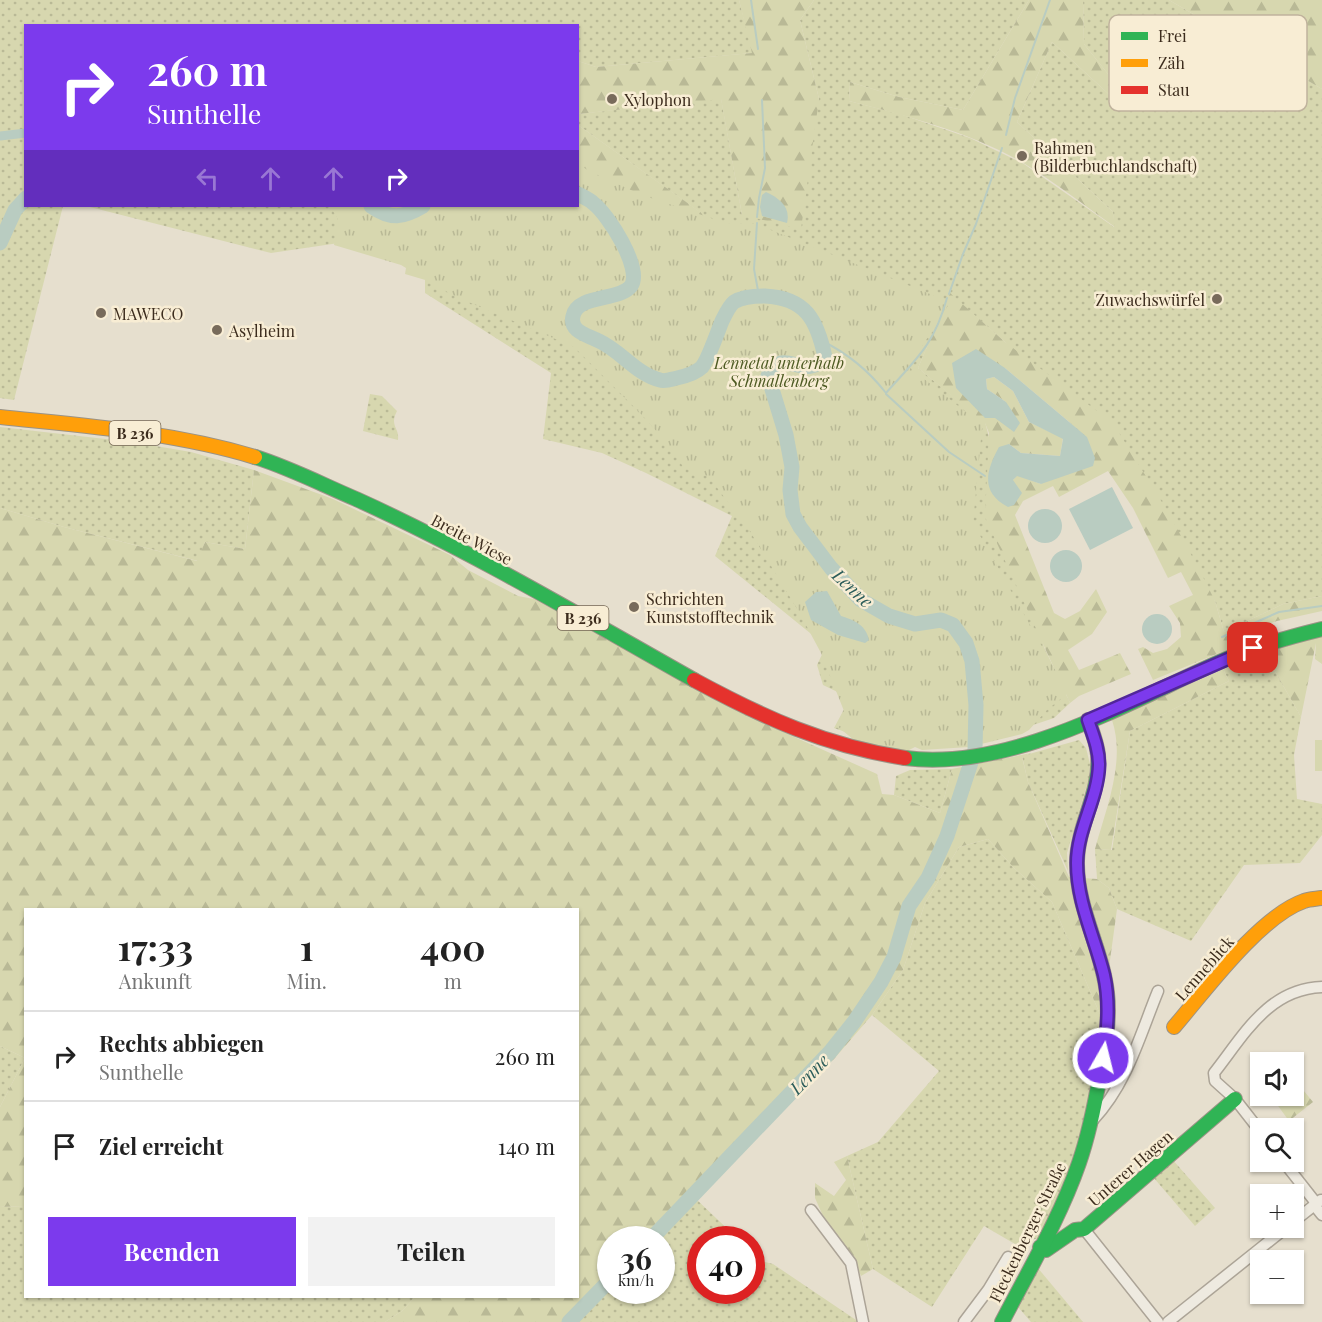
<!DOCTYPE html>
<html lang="de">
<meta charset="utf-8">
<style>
:root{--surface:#fff;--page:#f2f2f2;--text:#222;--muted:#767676;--line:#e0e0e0;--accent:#7c3aed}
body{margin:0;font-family:"Playfair Display",serif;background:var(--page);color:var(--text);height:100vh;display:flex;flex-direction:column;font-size:22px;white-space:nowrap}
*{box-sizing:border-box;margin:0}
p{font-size:20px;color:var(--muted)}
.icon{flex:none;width:33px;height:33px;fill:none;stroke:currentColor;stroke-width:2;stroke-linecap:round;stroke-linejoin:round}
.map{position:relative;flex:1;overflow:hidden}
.side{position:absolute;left:24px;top:908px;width:555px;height:390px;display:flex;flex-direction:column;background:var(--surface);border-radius:0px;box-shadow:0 2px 4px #0004}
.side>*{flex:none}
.guide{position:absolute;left:24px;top:24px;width:555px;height:183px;border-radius:0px;box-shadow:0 2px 4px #0004;background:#7c3aed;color:#fff;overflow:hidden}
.controls{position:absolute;left:1250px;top:1052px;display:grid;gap:12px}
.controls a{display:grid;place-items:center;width:54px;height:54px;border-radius:0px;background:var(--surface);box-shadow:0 2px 4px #0004;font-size:30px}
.speed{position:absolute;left:597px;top:1226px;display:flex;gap:12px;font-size:30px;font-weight:700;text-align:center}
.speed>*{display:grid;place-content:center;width:78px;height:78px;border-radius:50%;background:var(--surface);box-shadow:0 2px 4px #0004;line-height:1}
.speed small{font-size:15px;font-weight:400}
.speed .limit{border:9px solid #d22;background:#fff;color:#111}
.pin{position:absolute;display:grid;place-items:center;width:51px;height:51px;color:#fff;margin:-26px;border-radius:12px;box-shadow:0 3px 9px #0006}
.me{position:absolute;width:66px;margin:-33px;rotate:8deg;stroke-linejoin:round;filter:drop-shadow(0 0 4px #0008)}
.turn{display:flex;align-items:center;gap:21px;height:126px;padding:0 24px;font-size:27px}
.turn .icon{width:78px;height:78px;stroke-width:2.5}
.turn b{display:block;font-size:42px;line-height:51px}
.lanes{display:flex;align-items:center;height:57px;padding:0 24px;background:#0003;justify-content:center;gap:30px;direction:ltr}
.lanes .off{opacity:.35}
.eta{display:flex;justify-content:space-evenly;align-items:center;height:102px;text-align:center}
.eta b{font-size:36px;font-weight:700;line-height:42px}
.primary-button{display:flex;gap:12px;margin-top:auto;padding:12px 24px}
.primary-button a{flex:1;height:69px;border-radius:0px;background:var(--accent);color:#fff;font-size:24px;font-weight:700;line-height:69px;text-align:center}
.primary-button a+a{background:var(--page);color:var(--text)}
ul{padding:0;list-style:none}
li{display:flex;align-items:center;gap:18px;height:90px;padding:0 24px;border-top:2px solid var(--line)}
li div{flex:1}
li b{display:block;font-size:22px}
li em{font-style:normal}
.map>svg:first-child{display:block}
</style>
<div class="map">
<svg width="1322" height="1322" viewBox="0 0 1322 1322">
<defs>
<pattern id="grass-dots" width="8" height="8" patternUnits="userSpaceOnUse" patternTransform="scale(1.5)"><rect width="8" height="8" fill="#d7d7af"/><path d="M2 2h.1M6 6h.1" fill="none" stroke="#b9b996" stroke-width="1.8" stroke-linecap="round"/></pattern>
<pattern id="forest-firs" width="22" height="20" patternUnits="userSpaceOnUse" patternTransform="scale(1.5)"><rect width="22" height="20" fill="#d7d7af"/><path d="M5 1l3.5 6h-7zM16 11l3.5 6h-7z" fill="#b9b996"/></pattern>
<pattern id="park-tufts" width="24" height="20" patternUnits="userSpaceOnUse" patternTransform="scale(1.5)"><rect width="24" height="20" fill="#d7d7af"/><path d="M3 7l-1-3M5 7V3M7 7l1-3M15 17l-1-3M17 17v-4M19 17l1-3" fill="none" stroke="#b9b996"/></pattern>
</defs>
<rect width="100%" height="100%" fill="#e6dfce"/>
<g fill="url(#grass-dots)">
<path d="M0 0H739L753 53 596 67 578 61V26H26V206H63L14 400 0 398Z"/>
<path d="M814 0H1029L963 110 899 97 850 82 849 101 900 114 970 138 1024 164 1114 227 1113 212 1017 122 1052 42 1113 98 1120 89 1084 44 1083 0H1169L1322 89V596L1283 604 1224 632 1215 601 1005 342 950 294 918 368 985 422 1044 647 1070 703 1054 718 982 742 868 740 834 728 850 698 823 685 817 665 826 646 715 556 732 516 646 473 602 453 543 439 551 373 425 293V269L339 243 271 253 86 206H578L708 218 578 125V114L721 98 742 215 819 99 800 20Z"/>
<path d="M370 394 382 396 397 411C389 426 400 428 398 440L363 431Z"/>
<path d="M0 427 132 442 191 452 254 470 245 549 205 542 198 561 64 527 0 508Z"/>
<path d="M1264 652 1301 717 1294 755 1297 799 1322 804V835L1300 863 1244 865 1191 941 1117 909 1109 888 1097 879 1095 849 1112 850 1130 731 1229 681 1223 669Z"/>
<path d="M1079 740 1086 748 1090 764 1089 778 1067 853 1068 871 1028 782 1022 756Z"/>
<path d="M952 769 940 813 894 795 896 776 910 770Z"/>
<path d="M988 839 1014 868 1052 902 1102 1019 1089 1099 1072 1166 1039 1238 1015 1244 984 1226 932 1307 873 1269 847 1156 878 1142 939 1071 872 1015 903 970 925 903 959 847Z"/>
<path d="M0 1046 25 1058 0 1107Z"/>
<path d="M1172 1159 1215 1208 1195 1226 1153 1177Z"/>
<path d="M695 1198 738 1239H700V1290H752V1252L761 1261 773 1264 859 1322H576L610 1286V1290H662V1239H655Z"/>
<path d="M25 1206 26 1296H416L402 1311 385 1322H0V1207Z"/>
<path d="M1037 1267 1083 1322H1031L1018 1307Z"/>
</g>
<g fill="url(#forest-firs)" fill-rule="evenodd">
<path d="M739 0H814L800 20 819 99 801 229 742 215 721 99 578 114V61L596 67 752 53ZM776 197 786 208 788 221 783 222 762 216 760 207Z"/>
<path d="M1029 0H1083L1084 44 1120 89 1113 98 1052 42 1017 122 1113 212 1115 227C1085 206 1056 183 1025 164 973 133 907 116 849 101L850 82 899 97 963 110Z"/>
<path d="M1169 0H1322V89Z"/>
<path d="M578 125 710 219 578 181Z"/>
<path d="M950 293 1005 342 1113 423 1168 512 1200 571 1215 601 1224 632 1283 604 1322 596V611L1277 621 1229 637V649L1153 680 1138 649 1143 647 1153 653 1167 649 1181 637 1180 623 1169 606 1193 595 1181 572 1168 578 1133 508 1108 471 1059 497 1053 486 1023 501 1015 515 1054 613 1065 619 1080 611 1096 589 1107 612 1092 634 1068 650 1079 670 1120 653 1131 674 1079 696 1070 703 985 517 989 433 985 423 918 368ZM1005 368 1087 437 1041 484 1017 475 1013 480 1009 444 1021 453 1060 456 1063 438 1029 422 1013 391 994 377 986 379 987 389 1006 402 956 388Z"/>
<path d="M254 470 333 499 450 555 468 570 518 596 534 599 761 722 877 774 882 794 894 795 940 813 952 769 1031 753 1022 757 1028 782 1069 877 1097 879 1109 888 1117 909 1102 1019 1052 902 1014 868 988 839 959 847 925 903 903 970 872 1015 834 1059 758 1131 655 1239H610V1286L576 1322H385L402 1311 416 1296H578V909H26L25 1206 0 1207V1107L25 1058 0 1046V508L64 527 197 561 205 542 245 549Z"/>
<path d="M1322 635V664L1315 659 1316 643 1301 717 1264 652Z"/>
<path d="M1223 669 1229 681 1130 731 1111 850 1095 849C1106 808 1126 762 1112 720Z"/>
<path d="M1299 1085 1313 1102 1289 1121 1276 1103 1286 1095H1293V1090Z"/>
<path d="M847 1156 873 1269 861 1276 854 1259 823 1216 815 1198V1183L834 1196 846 1180 834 1162Z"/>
</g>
<path fill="url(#park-tufts)" d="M578 164 591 172 642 195 711 218 718 223 756 224 940 298 949 304 909 367 981 424 982 428 973 523 1068 693 1047 710 1029 730 1022 734 969 747 922 750 915 747 905 752 860 745 837 726 844 711 821 653 799 612 751 533 709 477 684 468 665 441 641 414 574 347 452 295 432 282 405 274 406 268 401 265 334 245 338 218 329 206H578Z"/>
<rect fill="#d7d7af" x="1315" y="740" width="7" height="31"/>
<g fill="#b9ccc1">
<path d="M766 192C779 198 791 207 787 223L762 216 760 207 762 195Z"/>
<path d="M976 349 1005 368 1087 437 1095 458 1093 466 1041 484 1017 476 1013 480 1022 493 1014 505 1008 507C980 492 986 471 999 447L1009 444 1021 453 1060 456 1063 439 1029 422 1013 391 994 377 986 379 987 389 1006 402 1020 423 1014 432 995 418H985L956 388 952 363Z"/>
<path d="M1112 487 1133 528 1090 550 1069 509Z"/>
<circle cx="1045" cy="526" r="17"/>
<circle cx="1066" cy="566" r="16"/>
<path d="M827 591 841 616C854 620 866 625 869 640L865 643 838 635 811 620 805 602 816 592Z"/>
<circle cx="1157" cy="629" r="15"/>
</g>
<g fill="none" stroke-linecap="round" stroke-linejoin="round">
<g stroke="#b9ccc1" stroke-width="2">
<path d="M751 0 758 49"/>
<path d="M1006 135 1015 98 1050 0"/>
<path d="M757 217 759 198 765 168 762 100"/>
<path d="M757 223 754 269 759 296"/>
<path d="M949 294 963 254 976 224 1002 148"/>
<path d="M822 341C847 353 868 370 886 393 917 358 934 345 947 298"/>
<path d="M886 394 949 452 985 476"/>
<path d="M1222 637 1279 612 1322 606"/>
</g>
<path stroke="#b9ccc1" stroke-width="9" d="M0 136 26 133"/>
<g stroke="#b9ccc1" stroke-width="15">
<path d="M578 194C583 197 589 199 593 203 608 214 643 269 631 286 620 301 577 294 573 316 569 332 588 335 599 341 621 351 636 374 660 380 665 382 672 379 677 378 686 376 696 373 702 367 708 360 718 331 722 321 725 315 729 306 734 302 742 297 756 296 765 296 806 298 817 320 825 357 805 383 782 344 768 376L786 435 792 467 790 490 793 514 800 527 831 568 861 600 889 616 915 624 941 620 953 625 966 643 972 661 976 705 975 750 947 836 928 878 909 906 894 957 881 982 854 1022 830 1052 651 1239"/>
<path d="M371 206C391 220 403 218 423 206"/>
<path d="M0 243 15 210 26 198"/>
<path d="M569 1322 610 1280"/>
</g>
<defs>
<g id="street">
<path d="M1093 1120C1127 1084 1140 1035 1158 991"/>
<path d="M1260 1131 1235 1099 1215 1081 1214 1073C1244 1035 1268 989 1322 987"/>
<path d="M1283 1161 1316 1203"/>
<path d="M1314 1205 1322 1215"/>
<path d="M811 1210 851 1263 863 1322"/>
<path d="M1293 1222 1321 1200"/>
<path d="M1084 1229 1158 1322"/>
<path d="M964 1322 988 1290 1008 1257"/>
<path d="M1168 1322 1287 1227"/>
</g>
<g id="fast">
<path d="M255 457C290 468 323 485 356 499 473 552 582 617 694 680"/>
<path d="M905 758C1012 772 1131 700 1226 659 1257 646 1289 637 1322 629"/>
<path d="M1040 1247 1046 1250 1075 1230 1084 1229 1235 1099"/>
<path d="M1002 1322C1029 1270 1060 1218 1079 1163 1089 1134 1095 1104 1100 1075 1105 1048 1110 1020 1107 993 1102 948 1076 907 1077 861 1078 824 1101 792 1098 755 1097 743 1092 731 1088 720"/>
</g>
<g id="slow">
<path d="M0 417C86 426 172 432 255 457"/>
<path d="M1174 1027C1204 992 1260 916 1304 901 1309 899 1316 899 1322 898"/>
</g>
<path id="jam" d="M694 680C764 718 826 746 905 758"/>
</defs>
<use href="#street" stroke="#aca497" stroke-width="13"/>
<use href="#fast" stroke="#9b9386" stroke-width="16"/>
<use href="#slow" stroke="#9b9386" stroke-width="16"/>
<use href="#jam" stroke="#9b9386" stroke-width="16"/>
<use href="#street" stroke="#eeeae0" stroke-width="10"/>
<use href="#fast" stroke="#30b455" stroke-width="14"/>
<use href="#slow" stroke="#ff9f0a" stroke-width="14"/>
<use href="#jam" stroke="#e5322d" stroke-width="14"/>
</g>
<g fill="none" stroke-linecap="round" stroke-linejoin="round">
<defs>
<path id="route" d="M1103 1058C1108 1030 1110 1002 1104 975 1095 938 1077 903 1077 863 1077 829 1098 799 1099 765 1099 749 1093 735 1088 720L1253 648"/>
</defs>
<use href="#route" stroke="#51269a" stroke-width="15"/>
<use href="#route" stroke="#7c3aed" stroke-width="10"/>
</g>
<g fill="#786b5b" stroke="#f8edd4" stroke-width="2">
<circle cx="612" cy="99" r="6"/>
<circle cx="1022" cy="156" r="6"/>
<circle cx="1217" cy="299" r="6"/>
<circle cx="101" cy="313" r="6"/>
<circle cx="217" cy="330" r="6"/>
<circle cx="634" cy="607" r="6"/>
</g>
<g text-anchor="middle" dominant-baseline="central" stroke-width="5" stroke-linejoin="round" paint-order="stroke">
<g fill="#f8edd4" stroke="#746654" stroke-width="1.5">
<rect x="109.5" y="421" width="51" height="24" rx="4.5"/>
<rect x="557.5" y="606" width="51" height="24" rx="4.5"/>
</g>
<g font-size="15" font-weight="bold" fill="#3c2c1d">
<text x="135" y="433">B 236</text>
<text x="583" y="618">B 236</text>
</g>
<g font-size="16" fill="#3c2c1d" stroke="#f8edd4" text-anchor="start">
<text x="624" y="99">Xylophon</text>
<text x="1034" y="147">Rahmen<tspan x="1034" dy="18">(Bilderbuchlandschaft)</tspan></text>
<text x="1205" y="299" text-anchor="end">Zuwachswürfel</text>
<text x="113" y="313">MAWECO</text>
<text x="229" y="330">Asylheim</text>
<text x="646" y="598">Schrichten<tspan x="646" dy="18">Kunststofftechnik</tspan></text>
</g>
<g font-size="16" font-style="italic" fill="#4d5a22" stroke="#f8edd4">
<text x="779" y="362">Lennetal unterhalb<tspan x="779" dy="18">Schmallenberg</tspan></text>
</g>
<g font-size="16" fill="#3c2c1d" stroke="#f8edd4">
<text transform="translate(472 539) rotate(28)">Breite Wiese</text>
<text transform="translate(1204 968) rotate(-49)">Lenneblick</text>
<text transform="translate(1130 1168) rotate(-41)">Unterer Hagen</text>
<text transform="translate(1027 1232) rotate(-64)">Fleckenberger Straße</text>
</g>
<g font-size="18" font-style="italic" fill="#2c5d5a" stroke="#f8edd4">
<text transform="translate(853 588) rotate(43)">Lenne</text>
<text transform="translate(809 1074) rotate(-46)">Lenne</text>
</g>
</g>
<rect x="1109" y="15" width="198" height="96" rx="9" fill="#f8edd4" stroke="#c0b39d" stroke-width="1.5"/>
<rect x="1121" y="32" width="27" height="8" fill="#30b455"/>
<rect x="1121" y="59" width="27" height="8" fill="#ff9f0a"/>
<rect x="1121" y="86" width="27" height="8" fill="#e5322d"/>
<g font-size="16" fill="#3c2c1d">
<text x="1158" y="42">Frei</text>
<text x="1158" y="69">Zäh</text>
<text x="1158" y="96">Stau</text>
</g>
</svg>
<div class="controls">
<a><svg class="icon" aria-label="sound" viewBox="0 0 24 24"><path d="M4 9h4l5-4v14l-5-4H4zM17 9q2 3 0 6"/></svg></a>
<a><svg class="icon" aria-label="search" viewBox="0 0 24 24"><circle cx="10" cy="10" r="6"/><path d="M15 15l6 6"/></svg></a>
<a>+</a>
<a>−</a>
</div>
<div class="speed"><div>36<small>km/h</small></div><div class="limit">40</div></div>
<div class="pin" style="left:1253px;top:648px;background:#d93025"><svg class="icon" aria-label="arrive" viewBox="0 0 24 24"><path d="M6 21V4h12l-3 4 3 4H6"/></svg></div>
<svg class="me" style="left:1103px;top:1058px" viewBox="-20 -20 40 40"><circle r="17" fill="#7c3aed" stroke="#fff" stroke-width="3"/><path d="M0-11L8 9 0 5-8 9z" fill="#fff"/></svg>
<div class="guide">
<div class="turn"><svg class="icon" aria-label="right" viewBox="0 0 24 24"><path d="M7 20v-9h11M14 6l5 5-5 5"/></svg><div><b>260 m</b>Sunthelle</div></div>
<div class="lanes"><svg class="icon off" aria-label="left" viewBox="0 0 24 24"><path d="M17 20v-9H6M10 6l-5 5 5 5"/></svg><svg class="icon off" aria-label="ahead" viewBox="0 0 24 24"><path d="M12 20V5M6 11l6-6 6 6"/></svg><svg class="icon off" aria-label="ahead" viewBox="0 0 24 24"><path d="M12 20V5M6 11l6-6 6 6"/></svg><svg class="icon" aria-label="right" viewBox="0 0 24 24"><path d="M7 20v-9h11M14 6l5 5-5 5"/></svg></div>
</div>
<section class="side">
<div class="eta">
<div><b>17:33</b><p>Ankunft</p></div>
<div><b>1</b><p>Min.</p></div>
<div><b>400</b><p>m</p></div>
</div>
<ul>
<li><svg class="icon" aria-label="right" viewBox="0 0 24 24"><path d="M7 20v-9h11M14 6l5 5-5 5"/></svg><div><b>Rechts abbiegen</b><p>Sunthelle</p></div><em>260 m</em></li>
<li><svg class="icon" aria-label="arrive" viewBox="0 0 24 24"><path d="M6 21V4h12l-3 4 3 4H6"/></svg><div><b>Ziel erreicht</b></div><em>140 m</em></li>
</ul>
<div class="primary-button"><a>Beenden</a><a>Teilen</a></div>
</section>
</div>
